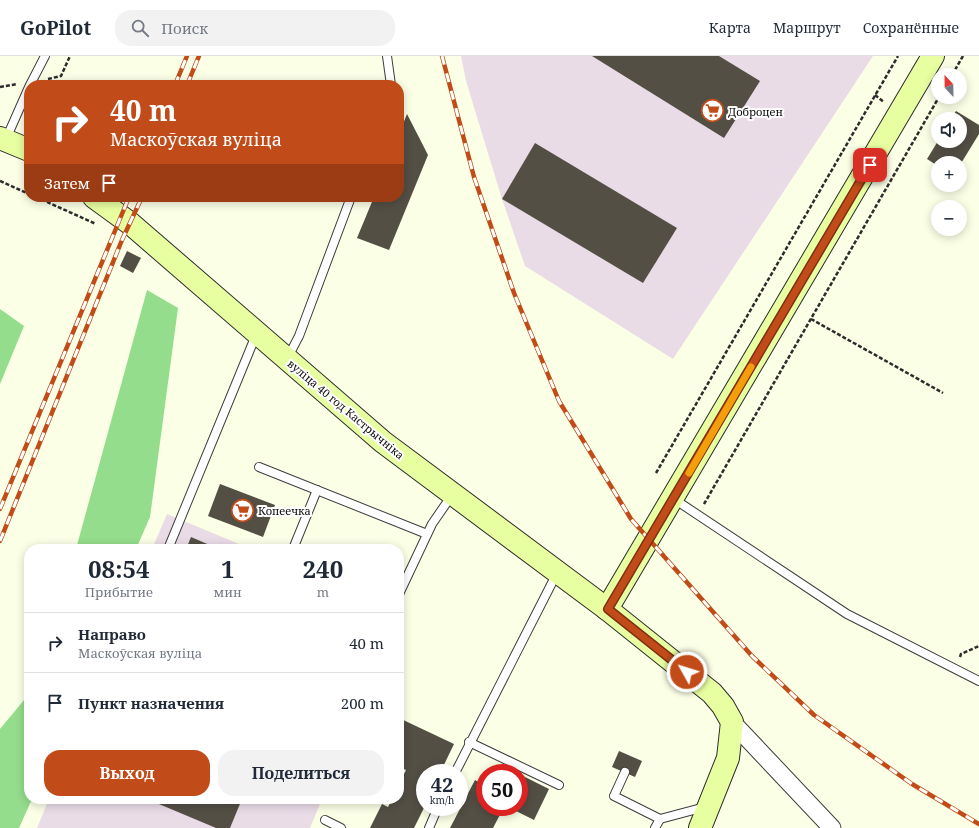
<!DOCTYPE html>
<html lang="ru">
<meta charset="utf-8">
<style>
:root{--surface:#fff;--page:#f2f2f3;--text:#1f2937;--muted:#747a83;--line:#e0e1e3;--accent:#c24c19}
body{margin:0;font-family:"Noto Serif",serif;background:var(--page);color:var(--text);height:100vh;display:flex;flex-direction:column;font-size:15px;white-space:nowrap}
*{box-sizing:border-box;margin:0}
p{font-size:13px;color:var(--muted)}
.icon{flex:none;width:22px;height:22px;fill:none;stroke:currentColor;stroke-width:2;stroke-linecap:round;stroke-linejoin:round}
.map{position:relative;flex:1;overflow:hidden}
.drawer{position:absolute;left:24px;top:488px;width:380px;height:260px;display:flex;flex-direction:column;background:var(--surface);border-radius:16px;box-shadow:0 2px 10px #0003}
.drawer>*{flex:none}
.hud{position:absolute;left:24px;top:24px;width:380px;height:122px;border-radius:16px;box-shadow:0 2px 10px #0003;background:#c24c19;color:#fff;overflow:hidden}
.needle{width:26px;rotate:338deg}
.buttons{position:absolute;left:931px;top:12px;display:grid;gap:8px}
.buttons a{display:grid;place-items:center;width:36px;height:36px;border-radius:50%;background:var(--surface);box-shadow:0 2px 10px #0003;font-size:20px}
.speed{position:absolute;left:416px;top:708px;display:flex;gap:8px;font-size:20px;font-weight:700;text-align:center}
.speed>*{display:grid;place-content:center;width:52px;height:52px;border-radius:50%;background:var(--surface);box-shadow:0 2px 10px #0003;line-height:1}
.speed small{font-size:10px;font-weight:400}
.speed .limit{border:6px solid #d22;background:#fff;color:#111}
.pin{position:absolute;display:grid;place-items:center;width:34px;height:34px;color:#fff;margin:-17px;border-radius:8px;box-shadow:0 2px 6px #0006}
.me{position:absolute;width:44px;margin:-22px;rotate:309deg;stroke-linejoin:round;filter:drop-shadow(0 0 3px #0008)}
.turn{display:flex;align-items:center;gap:14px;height:84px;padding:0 20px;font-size:18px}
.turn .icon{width:52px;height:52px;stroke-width:2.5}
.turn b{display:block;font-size:28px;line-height:34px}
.then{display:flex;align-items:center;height:38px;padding:0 20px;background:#0003;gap:8px;font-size:15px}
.eta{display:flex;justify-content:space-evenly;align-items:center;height:68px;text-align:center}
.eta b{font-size:24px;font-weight:700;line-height:28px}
.action{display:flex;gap:8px;margin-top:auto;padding:8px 20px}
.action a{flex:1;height:46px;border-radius:16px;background:var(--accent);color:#fff;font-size:16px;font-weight:700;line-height:46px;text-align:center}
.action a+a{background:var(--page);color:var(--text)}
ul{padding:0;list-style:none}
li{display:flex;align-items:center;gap:12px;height:60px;padding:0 20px;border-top:1px solid var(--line)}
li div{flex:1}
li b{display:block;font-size:15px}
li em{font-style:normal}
header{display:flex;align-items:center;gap:24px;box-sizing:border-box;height:56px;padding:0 20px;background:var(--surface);border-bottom:1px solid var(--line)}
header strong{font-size:19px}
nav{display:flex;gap:22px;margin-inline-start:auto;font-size:14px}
.search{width:280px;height:36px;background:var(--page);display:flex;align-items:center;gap:10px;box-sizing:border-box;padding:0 14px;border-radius:16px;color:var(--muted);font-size:15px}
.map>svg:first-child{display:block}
</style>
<header>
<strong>GoPilot</strong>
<div class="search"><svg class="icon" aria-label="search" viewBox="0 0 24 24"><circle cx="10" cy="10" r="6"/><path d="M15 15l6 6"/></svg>Поиск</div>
<nav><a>Карта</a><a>Маршрут</a><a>Сохранённые</a></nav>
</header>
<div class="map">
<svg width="979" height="772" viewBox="0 0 979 772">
<rect width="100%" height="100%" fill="#fbffe6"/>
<g fill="#eadce7">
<path d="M461 0H873L673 303 525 210 502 143 466 25Z"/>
<path d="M167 458 251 493H152Z"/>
<path d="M49 743H322L310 772H37Z"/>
</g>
<g fill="#94dd8c">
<path d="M147 234 178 252 150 461 136 493H76Z"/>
<path d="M0 253 24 270 0 328Z"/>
<path d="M29 638V743H32L19 772H0V673Z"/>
</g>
<g fill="#534f45">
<path d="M592 0H719L760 25 724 82Z"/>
<path d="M956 55 979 69V78L960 109V107H938V110L927 103 938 85H960V63H951Z"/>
<path d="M407 58 428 99 389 194 357 182 374 141H399V78Z"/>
<path d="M535 87 677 172 643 227 502 143Z"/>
<path d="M127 195 141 202 133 217 120 210Z"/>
<path d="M220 428 275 449 263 481 208 460Z"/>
<path d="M191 481 219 493H186Z"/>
<path d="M399 662 454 688 440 717H425V750L414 772H370L382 748 388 751 392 743H399V728L406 714 399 711Z"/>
<path d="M619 695 642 705 635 721 612 711Z"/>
<path d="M519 718 549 733 534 764 508 751H519Z"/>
<path d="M475 724 485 730V751H504L493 772H450Z"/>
<path d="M147 743H242L230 772H216Z"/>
</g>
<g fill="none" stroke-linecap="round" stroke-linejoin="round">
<defs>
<g id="lane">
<path d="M387 0 391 29"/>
<path d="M30 29 45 0"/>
<path d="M6 83 29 31"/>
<path d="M288 301 299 280 351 141"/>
<path d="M259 411 427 478"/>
<path d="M674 443 847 558 979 625"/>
<path d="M168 493 256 279"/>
<path d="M293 493 317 434"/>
<path d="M399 538 432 468 452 439"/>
<path d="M469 686 559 729"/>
<path d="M625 716 614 740 660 763 655 772"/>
<path d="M455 717 557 517"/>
<path d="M660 763 705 751"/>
<path d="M325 764 341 772"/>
<path d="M429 772 438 751"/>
</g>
<path id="street" d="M732 666 832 772"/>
<g id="secondary">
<path d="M0 82 29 94"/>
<path d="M94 141 131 168 383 386 607 553 712 637 723 650 732 666 728 702 700 772"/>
<path d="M607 553 933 0"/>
</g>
</defs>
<use href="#lane" stroke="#3d3d3d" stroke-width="10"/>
<use href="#street" stroke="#3d3d3d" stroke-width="19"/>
<use href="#secondary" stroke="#2c2c2c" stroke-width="24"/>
<g stroke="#2c2c2c" stroke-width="2.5" stroke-dasharray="4 2" stroke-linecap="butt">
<path d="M952 19 963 0"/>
<path d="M48 23 61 20 70 0"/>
<path d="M0 31 17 28"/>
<path d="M875 39 884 46"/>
<path d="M0 125 29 138"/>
<path d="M36 141 96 168"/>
<path d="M811 263 943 337"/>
<path d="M656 417 898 0"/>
<path d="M704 448 939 41"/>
<path d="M960 601 961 598 979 590"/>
</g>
<use href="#lane" stroke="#fff" stroke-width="8"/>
<use href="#street" stroke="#fff" stroke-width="17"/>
<use href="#secondary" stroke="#e8ffa1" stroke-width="22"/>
<defs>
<g id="rail">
<path d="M442 0 474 121 514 237 559 345 631 463 752 600 814 659 912 728 979 768"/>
<path d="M175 29 187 0"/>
<path d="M187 29 199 0"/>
<path d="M0 453 129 141"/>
<path d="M0 485 122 184 142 141"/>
</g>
</defs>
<use href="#rail" stroke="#c24c19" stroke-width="4.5"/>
<use href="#rail" stroke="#fff" stroke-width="3" stroke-dasharray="9" stroke-linecap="butt"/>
</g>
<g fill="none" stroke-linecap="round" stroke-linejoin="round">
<defs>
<path id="route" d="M687 616 608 553 870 109"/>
</defs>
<use href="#route" stroke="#7e3110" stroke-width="10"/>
<use href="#route" stroke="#c24c19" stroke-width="7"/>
<path stroke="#f59e0b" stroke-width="7" d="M689 417 751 311"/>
</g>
<defs>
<symbol id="supermarket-ring" viewBox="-11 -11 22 22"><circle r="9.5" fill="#fff" stroke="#c24c19" stroke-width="1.5"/><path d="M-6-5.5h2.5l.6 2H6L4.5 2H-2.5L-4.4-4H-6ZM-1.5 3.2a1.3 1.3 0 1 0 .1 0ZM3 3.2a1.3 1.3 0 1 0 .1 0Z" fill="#c24c19"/></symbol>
</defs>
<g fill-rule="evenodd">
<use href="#supermarket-ring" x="700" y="42" width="25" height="25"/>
<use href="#supermarket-ring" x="230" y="442" width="25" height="25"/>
</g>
<g text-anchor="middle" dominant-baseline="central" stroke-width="4" stroke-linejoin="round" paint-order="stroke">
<g font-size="11" fill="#0a0a0a" stroke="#fff" text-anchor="start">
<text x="728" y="55">Доброцен</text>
<text x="258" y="454">Копеечка</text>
</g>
<g font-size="11" fill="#0a0a0a" stroke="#fff">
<text transform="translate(346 353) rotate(40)">вуліца 40 год Кастрычніка</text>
</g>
</g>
</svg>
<div class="buttons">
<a><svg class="needle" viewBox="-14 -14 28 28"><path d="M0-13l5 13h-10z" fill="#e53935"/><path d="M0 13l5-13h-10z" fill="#747a83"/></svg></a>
<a><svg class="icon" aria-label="sound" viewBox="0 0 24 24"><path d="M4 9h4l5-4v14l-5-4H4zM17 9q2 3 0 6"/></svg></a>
<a>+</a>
<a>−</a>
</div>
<div class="speed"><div>42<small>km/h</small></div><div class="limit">50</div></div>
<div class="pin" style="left:870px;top:109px;background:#d93025"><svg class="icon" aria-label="arrive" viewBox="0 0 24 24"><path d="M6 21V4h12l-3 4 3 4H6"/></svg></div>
<svg class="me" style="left:687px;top:616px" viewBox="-20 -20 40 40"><circle r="17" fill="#c24c19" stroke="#fff" stroke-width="3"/><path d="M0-11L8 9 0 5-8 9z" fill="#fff"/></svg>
<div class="hud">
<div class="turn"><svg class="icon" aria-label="right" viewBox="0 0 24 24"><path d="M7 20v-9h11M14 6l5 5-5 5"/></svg><div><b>40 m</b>Маскоўская вуліца</div></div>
<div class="then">Затем<svg class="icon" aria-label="arrive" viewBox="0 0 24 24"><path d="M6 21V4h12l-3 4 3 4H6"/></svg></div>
</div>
<section class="drawer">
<div class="eta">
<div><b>08:54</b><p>Прибытие</p></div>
<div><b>1</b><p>мин</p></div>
<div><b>240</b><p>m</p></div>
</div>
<ul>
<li><svg class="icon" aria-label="right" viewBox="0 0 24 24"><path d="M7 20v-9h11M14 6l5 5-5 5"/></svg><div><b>Направо</b><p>Маскоўская вуліца</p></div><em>40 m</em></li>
<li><svg class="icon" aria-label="arrive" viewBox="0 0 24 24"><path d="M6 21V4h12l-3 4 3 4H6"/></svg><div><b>Пункт назначения</b></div><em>200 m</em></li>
</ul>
<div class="action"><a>Выход</a><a>Поделиться</a></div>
</section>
</div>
